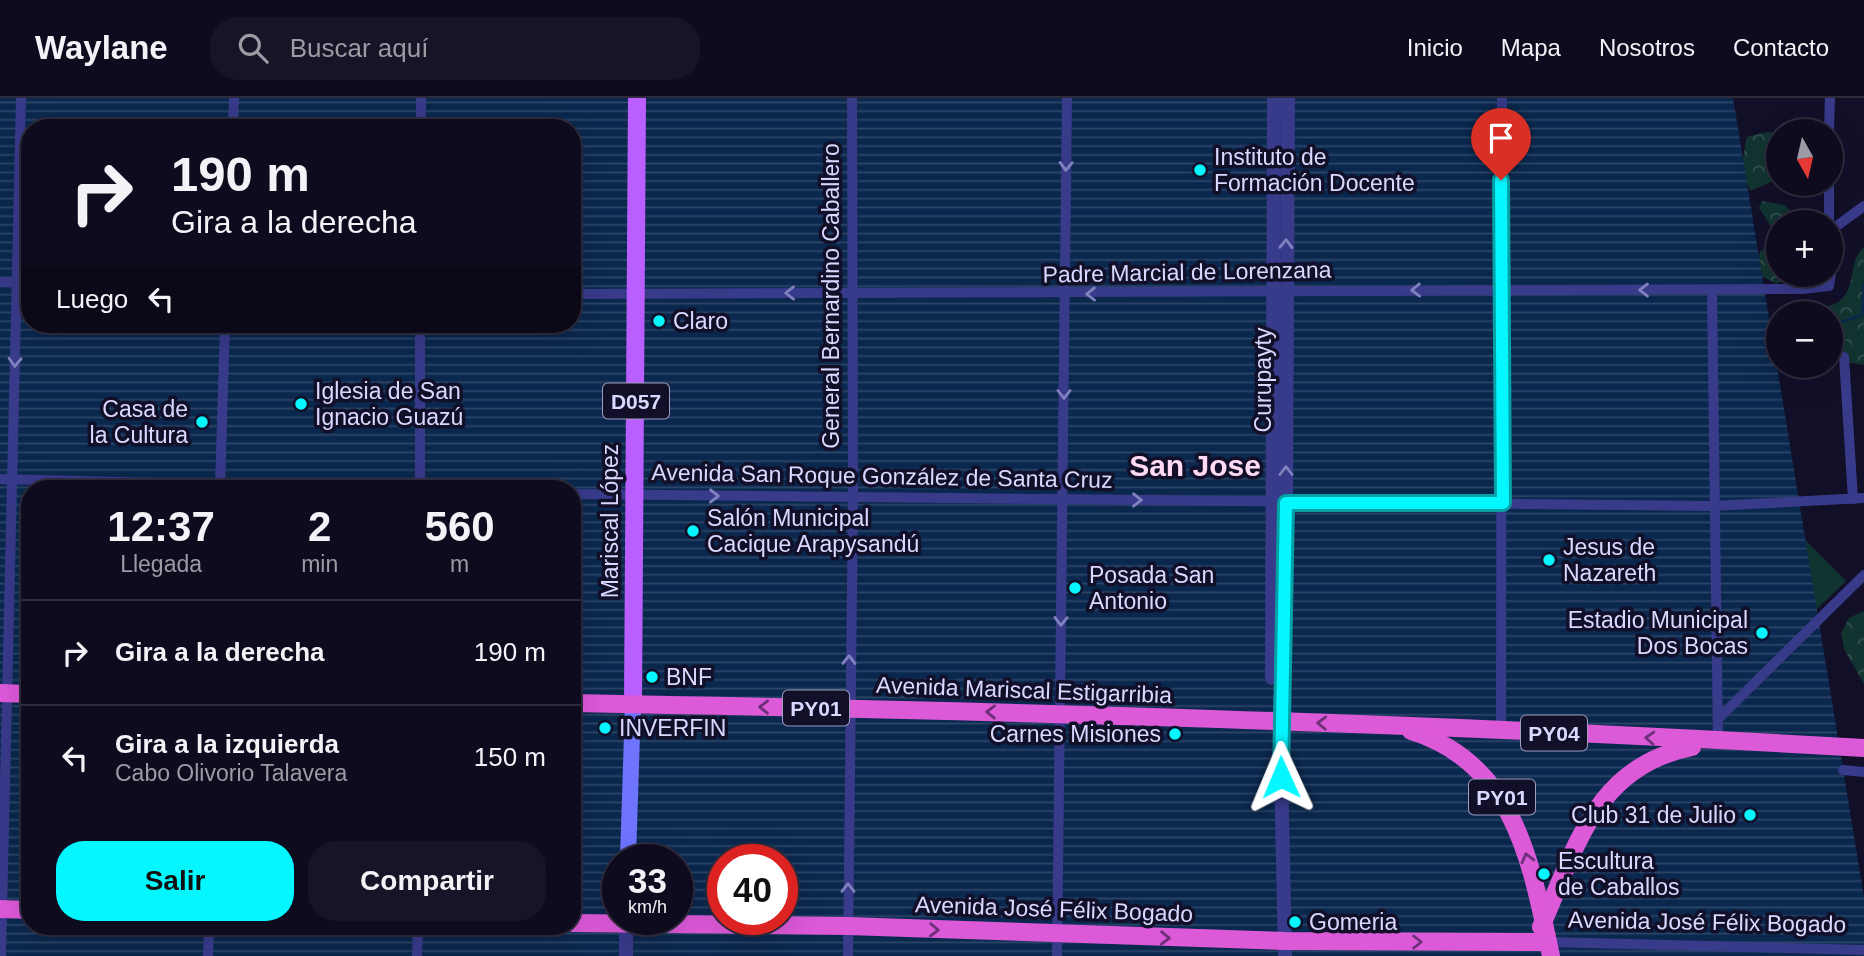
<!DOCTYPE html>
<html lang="es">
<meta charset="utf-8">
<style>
:root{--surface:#0e0b1f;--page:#171428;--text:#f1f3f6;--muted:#9b9ba4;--line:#2e2b3d;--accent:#04f6ff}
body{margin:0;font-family:Arial,sans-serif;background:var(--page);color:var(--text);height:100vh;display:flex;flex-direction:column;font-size:26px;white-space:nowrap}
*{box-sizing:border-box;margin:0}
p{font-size:23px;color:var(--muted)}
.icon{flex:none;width:38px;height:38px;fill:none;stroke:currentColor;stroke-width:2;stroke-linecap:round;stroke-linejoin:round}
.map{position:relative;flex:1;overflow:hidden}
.sheet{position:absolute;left:21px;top:382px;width:560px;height:455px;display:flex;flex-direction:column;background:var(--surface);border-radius:28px;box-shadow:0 7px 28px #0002,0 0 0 2px var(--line)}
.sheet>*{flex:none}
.guide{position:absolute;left:21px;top:21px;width:560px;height:214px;border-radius:28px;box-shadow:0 7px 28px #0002,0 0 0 2px var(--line);background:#0e0b1f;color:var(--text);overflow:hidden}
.needle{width:46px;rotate:172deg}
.fabs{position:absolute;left:1766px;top:21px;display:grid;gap:14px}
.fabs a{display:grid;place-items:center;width:77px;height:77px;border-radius:50%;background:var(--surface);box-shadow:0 7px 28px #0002,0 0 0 2px var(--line);font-size:35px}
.speed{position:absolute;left:602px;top:746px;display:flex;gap:14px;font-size:35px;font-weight:700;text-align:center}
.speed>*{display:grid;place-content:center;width:91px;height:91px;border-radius:50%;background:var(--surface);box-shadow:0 7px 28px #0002,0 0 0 2px var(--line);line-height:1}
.speed small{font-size:18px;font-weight:400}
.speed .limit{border:10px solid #d22;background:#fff;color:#111}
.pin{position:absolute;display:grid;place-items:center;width:60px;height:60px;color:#fff;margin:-72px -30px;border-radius:50% 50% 50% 0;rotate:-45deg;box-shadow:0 0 7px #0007}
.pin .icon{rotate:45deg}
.me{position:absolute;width:77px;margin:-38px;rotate:359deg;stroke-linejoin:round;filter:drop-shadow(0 0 5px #0008)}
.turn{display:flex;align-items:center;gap:24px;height:147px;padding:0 35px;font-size:32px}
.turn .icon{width:91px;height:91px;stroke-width:2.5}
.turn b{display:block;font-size:49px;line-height:60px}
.then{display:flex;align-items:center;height:66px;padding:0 35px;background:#0003;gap:14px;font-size:26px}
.eta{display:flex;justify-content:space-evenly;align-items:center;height:119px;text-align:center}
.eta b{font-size:42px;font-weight:700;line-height:49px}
.action{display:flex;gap:14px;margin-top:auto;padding:14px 35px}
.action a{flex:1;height:80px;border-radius:28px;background:var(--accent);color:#111;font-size:28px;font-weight:700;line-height:80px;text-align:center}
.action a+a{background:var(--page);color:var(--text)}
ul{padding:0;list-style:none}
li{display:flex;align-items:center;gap:21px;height:105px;padding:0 35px;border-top:2px solid var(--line)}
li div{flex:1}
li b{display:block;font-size:26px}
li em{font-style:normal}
header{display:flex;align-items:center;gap:42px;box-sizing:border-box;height:98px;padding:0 35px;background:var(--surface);border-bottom:2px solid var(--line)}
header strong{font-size:33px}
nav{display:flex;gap:38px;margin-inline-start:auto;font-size:24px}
.search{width:490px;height:63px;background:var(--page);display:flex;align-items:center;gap:18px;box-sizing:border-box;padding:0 24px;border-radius:28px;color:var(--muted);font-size:26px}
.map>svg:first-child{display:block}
</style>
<header>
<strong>Waylane</strong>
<div class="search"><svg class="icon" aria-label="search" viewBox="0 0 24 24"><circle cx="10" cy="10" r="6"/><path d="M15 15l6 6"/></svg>Buscar aquí</div>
<nav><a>Inicio</a><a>Mapa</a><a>Nosotros</a><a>Contacto</a></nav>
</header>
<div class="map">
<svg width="1864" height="858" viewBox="0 0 1864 858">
<defs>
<pattern id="forest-crowns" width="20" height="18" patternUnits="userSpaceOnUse" patternTransform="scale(1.75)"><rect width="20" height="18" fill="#123430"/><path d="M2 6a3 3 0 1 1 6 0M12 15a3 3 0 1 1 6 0" fill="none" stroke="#34514f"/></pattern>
<pattern id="water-rules" width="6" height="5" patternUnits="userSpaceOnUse" patternTransform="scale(1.75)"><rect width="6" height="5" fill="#0a274d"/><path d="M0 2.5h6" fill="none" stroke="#2d4668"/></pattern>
</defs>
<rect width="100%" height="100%" fill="#120f29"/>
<path fill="#123430" d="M1803 440 1846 483 1788 539Z"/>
<g fill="url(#forest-crowns)">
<path d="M1766 34 1778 35V46L1768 53V69L1778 73V81L1750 93 1741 71 1746 43 1747 39Z"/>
<path d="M1762 103 1784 107 1791 113 1792 124H1778V139L1759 110Z"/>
<path d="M1864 149V267L1846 264 1831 254 1830 215H1799C1812 211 1827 211 1838 204 1858 190 1847 163 1864 149Z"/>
<path d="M1778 151V177H1790L1777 186 1761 178 1756 163 1761 152Z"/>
<path d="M1864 513V586L1844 551 1841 535 1849 520Z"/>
</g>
<path fill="url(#water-rules)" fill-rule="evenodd" d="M0 0H1733L1864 799V858H0ZM30 30H572V226H30ZM30 390H572V828H30ZM618 761H677V821H618ZM723 761H782V821H723Z"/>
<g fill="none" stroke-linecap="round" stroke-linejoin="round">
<path stroke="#0a274d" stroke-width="2.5" d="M1830 228 1862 217 1864 185"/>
<g stroke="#383a8a" stroke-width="10">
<path d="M233 30 234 0"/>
<path d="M421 30V0"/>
<path d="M1829 33 1830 0"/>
<path d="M1829 124V86"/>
<path d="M1830 133 1864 108"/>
<path d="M0 184 30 185"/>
<path d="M1712 192 1718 644"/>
<path d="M572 196 1803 191 1829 188 1832 170 1830 148"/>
<path d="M1844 259 1853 401"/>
<path d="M0 381 348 390"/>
<path d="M220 390 225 226"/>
<path d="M420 390V226"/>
<path d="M572 396 1713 408 1864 400"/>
<path d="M1718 621 1864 477"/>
<path d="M1501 631 1502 0"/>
<path d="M1843 672 1864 674"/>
<path d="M1548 844 1864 852"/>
<path d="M1 858 21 0"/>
<path d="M208 858 209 828"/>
<path d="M417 858 418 828"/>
<path d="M848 858 853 400 852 0"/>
<path d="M1057 858 1067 0"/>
</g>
<g stroke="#383a8a" stroke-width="14">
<path d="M1272 580 1274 0"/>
<path d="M626 825V858"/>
<path d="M1285 858 1280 624 1286 405 1288 0"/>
</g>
<path stroke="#6f74ff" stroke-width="16" d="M628 761 633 606"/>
<path stroke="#b95fff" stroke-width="18" d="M633 606 637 0"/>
<g stroke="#dc59d8" stroke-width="18">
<path d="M0 595 30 596"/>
<path d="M572 605C1003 613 1434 625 1864 650"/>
<path d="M1411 633C1515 665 1531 765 1551 858"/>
<path d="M0 811 30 812"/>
<path d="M572 825 848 828 1285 843 1548 844"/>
<path d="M1541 829C1576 750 1595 668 1692 649"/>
</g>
</g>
<defs><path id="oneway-chevron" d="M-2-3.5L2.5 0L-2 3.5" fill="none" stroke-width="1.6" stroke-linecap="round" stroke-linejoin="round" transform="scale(1.75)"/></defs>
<g stroke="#8181bf">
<use href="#oneway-chevron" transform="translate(1066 68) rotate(91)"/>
<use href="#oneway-chevron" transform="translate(1286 146) rotate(-89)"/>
<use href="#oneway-chevron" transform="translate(1416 192) rotate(179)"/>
<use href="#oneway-chevron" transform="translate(1644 192) rotate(-180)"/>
<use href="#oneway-chevron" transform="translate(790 195) rotate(-180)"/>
<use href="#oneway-chevron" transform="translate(1091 196) rotate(179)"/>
<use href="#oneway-chevron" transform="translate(15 264) rotate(92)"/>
<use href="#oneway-chevron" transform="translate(1064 296) rotate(90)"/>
<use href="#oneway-chevron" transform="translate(1286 373) rotate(-90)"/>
<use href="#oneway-chevron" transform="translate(714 398) rotate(1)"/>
<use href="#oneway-chevron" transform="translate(1137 402) rotate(1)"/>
<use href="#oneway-chevron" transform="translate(1061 523) rotate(91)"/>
<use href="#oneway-chevron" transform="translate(849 562) rotate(-89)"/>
<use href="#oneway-chevron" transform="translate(848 790) rotate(-90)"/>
</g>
<g stroke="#6d3078">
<use href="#oneway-chevron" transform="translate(764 609) rotate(-179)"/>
<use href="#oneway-chevron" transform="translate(991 614) rotate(-179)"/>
<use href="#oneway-chevron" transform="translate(1322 625) rotate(-178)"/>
<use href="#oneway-chevron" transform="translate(1650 640) rotate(-177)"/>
<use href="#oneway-chevron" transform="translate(1527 760) rotate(-105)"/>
<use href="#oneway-chevron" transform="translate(934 832) rotate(2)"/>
<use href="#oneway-chevron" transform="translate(1165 840) rotate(1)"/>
<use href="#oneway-chevron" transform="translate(1417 844)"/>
</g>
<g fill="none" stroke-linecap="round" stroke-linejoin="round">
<defs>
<path id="route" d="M1281 679 1286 405H1503L1501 82"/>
</defs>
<use href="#route" stroke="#03a0a6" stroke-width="18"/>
<use href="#route" stroke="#04f6ff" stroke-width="12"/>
</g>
<g fill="#04f6ff" stroke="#120f29" stroke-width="2.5">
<circle cx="1200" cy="72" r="7"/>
<circle cx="659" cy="223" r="7"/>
<circle cx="301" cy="306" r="7"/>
<circle cx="202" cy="324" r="7"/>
<circle cx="693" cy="433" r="7"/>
<circle cx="1549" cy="462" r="7"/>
<circle cx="1075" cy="490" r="7"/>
<circle cx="1762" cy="535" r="7"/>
<circle cx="652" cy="579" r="7"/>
<circle cx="605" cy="630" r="7"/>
<circle cx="1175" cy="636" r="7"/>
<circle cx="1750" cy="717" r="7"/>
<circle cx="1544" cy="776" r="7"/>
<circle cx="1295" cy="824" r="7"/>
</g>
<g text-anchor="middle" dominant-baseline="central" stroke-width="7" stroke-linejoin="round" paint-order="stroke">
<g fill="#120f29" stroke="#9e9cbf" stroke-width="2">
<rect x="603" y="285.5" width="66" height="35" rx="5"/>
<rect x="783" y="592.5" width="66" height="35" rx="5"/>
<rect x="1521" y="617.5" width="66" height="35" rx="5"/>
<rect x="1469" y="681.5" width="66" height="35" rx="5"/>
</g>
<g font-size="21" font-weight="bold" fill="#dad8ff">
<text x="636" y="303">D057</text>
<text x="816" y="610">PY01</text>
<text x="1554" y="635">PY04</text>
<text x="1502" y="699">PY01</text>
</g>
<g font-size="23" fill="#dad8ff" stroke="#120f29" text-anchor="start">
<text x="1214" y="59">Instituto de<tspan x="1214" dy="26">Formación Docente</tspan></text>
<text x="673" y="223">Claro</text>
<text x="315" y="293">Iglesia de San<tspan x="315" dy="26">Ignacio Guazú</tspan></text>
<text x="188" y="311" text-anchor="end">Casa de<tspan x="188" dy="26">la Cultura</tspan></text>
<text x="707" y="420">Salón Municipal<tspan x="707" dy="26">Cacique Arapysandú</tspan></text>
<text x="1563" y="449">Jesus de<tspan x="1563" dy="26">Nazareth</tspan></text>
<text x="1089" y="477">Posada San<tspan x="1089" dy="26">Antonio</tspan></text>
<text x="1748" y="522" text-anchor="end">Estadio Municipal<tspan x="1748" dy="26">Dos Bocas</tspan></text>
<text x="666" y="579">BNF</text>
<text x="619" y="630">INVERFIN</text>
<text x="1161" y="636" text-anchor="end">Carnes Misiones</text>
<text x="1736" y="717" text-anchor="end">Club 31 de Julio</text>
<text x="1558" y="763">Escultura<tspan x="1558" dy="26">de Caballos</tspan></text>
<text x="1309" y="824">Gomeria</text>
</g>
<g font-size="23" fill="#dad8ff" stroke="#120f29">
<text transform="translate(1187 174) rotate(-1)">Padre Marcial de Lorenzana</text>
<text transform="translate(831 198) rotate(-90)">General Bernardino Caballero</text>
<text transform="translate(1263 282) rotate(-90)">Curupayty</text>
<text transform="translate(882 378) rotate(1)">Avenida San Roque González de Santa Cruz</text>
<text transform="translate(610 423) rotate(-90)">Mariscal López</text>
<text transform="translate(1024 592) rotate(2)">Avenida Mariscal Estigarribia</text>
<text transform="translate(1054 811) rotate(2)">Avenida José Félix Bogado</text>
<text transform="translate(1707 824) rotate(1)">Avenida José Félix Bogado</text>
</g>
<g font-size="30" font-weight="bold" fill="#ffdaf4" stroke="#120f29">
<text x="1195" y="367">San Jose</text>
</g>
</g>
</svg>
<div class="fabs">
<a><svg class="needle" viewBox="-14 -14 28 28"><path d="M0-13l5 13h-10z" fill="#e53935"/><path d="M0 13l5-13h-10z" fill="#9b9ba4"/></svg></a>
<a>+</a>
<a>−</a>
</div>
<div class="speed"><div>33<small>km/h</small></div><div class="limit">40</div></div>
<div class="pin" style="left:1501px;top:82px;background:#d93025"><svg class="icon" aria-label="arrive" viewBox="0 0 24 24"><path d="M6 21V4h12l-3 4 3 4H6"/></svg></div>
<svg class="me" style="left:1281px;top:679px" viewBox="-20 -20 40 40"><path d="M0-17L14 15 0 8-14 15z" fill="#04f6ff" stroke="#fff" stroke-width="4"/></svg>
<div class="guide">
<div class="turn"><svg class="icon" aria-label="right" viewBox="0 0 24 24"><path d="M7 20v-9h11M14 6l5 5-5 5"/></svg><div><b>190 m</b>Gira a la derecha</div></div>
<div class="then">Luego<svg class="icon" aria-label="left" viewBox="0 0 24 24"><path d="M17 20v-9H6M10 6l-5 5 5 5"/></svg></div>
</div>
<section class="sheet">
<div class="eta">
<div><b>12:37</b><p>Llegada</p></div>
<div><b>2</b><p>min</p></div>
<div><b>560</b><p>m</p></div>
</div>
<ul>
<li><svg class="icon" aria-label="right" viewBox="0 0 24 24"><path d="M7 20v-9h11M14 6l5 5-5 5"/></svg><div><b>Gira a la derecha</b></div><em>190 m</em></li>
<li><svg class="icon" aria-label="left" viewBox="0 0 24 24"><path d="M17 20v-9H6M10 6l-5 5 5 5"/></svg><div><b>Gira a la izquierda</b><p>Cabo Olivorio Talavera</p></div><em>150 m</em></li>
</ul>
<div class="action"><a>Salir</a><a>Compartir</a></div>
</section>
</div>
